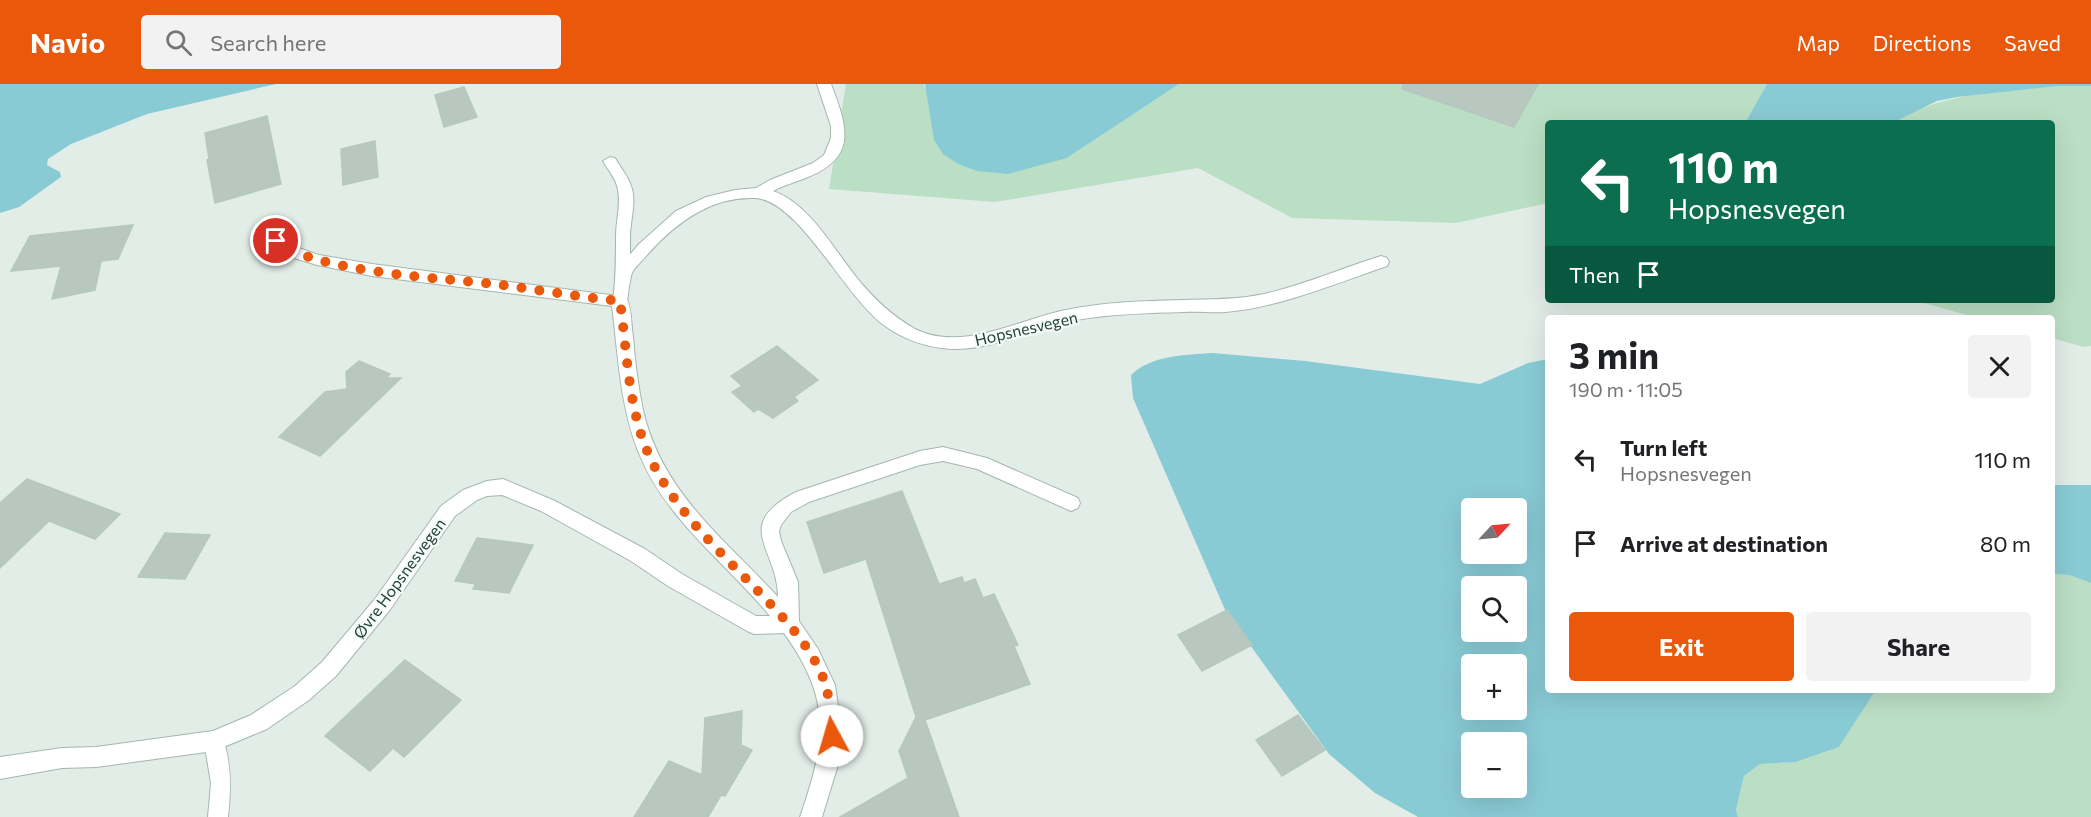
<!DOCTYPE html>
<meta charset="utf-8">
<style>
:root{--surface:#fff;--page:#f2f2f2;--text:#202124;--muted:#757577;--accent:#ea580c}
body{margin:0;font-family:Commissioner,sans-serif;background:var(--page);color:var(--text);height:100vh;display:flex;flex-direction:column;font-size:22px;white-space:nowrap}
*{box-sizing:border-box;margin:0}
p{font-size:20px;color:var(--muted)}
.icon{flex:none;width:33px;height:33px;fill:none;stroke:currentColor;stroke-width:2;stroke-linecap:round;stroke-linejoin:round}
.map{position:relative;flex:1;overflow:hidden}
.details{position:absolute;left:1545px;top:231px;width:510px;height:378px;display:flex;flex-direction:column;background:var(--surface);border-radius:6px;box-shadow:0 6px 24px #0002}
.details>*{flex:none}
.banner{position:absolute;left:1545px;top:36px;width:510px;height:183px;border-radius:6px;box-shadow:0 6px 24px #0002;background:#0b6e4f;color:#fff;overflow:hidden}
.needle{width:39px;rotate:64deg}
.tools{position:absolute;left:1461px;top:414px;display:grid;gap:12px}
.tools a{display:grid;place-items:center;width:66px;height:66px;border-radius:6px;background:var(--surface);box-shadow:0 6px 24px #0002;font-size:30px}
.pin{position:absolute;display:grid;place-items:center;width:51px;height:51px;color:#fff;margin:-26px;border:3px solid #fff;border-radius:50%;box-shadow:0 2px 6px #0007}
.me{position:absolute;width:66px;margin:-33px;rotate:354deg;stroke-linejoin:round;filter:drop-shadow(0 0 4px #0008)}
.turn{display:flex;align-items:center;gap:21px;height:126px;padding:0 24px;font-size:27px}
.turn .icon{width:78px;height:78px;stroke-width:2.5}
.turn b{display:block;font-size:42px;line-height:51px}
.then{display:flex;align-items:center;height:57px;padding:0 24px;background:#0003;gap:12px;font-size:22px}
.round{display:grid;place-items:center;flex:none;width:63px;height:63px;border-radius:6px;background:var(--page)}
.overview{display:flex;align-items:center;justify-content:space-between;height:102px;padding:0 24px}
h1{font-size:36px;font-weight:700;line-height:45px}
.cta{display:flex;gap:12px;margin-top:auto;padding:12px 24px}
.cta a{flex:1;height:69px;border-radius:6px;background:var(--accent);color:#fff;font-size:24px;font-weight:700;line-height:69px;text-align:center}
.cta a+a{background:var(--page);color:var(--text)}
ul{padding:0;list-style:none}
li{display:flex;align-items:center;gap:18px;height:84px;padding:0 24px}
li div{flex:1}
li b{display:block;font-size:22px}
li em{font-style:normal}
header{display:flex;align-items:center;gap:36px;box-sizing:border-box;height:84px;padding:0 30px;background:var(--accent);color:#fff}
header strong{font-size:28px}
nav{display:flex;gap:33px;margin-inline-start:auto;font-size:21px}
.search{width:420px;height:54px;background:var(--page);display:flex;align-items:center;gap:15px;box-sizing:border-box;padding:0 21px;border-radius:6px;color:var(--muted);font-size:22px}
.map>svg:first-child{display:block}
</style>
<header>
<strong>Navio</strong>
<div class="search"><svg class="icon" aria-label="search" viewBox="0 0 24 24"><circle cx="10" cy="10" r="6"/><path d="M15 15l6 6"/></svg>Search here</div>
<nav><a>Map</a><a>Directions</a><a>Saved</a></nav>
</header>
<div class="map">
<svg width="2091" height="733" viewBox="0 0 2091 733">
<rect width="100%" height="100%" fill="#e3ede8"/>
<g fill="#bbdfc4">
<path d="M846 0H925L924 3 1067 74 1179 0H1767L1745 39H1548V119L1456 139 1292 134 1198 84 995 118 829 105Z"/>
<path d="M2057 2H2091V262L2084 263 2052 254V234H1978L1913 216H2052V39H1892C1942 8 1999 8 2057 2Z"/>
<path d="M2052 490 2069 491 2091 499V733H1738L1736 726 1744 692 1760 680 1796 678 1839 663 1876 606H2052Z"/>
</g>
<g fill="#89cbd5" fill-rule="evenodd">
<path d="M0 0H276L147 30 71 60 48 75 47 81 60 88 61 93 19 123 0 129Z"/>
<path d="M925 0H1179L1067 74 1008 90 977 87 958 80 943 70 934 56Z"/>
<path d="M1767 0H2091V2H2057L1957 13 1937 17 1892 39H1745Z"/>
<path d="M1213 269 1305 277 1480 300 1528 279 1548 275V606H1876L1839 663 1796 678 1760 680 1744 692 1736 726 1738 733H1418L1375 709 1329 670 1226 528 1133 314 1131 291C1151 271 1186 271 1213 269ZM1472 424H1516V470H1472ZM1472 502H1516V548H1472ZM1472 580H1516V626H1472ZM1472 658H1516V704H1472Z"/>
<path d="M2052 401H2091V499L2069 491 2052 490Z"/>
</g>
<g fill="#b8c8c1" stroke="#b5c8bf" stroke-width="1.5">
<path d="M1403 0H1538L1514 43 1402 5Z"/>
<path d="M464 3 477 33 444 43 435 11Z"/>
<path d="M267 32 281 100 215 119 207 76 209 75 205 49Z"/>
<path d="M375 57 378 93 343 101 341 65Z"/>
<path d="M133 141 118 175 101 177 95 206 52 215 61 182 11 187 30 152Z"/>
<path d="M777 262 818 296 794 313 798 317 773 334 758 325 754 328 732 308 742 302 731 292Z"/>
<path d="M359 277 390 290 386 294H401L320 372 279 353 325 308 347 305 346 288Z"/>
<path d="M27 395 120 430 95 455 49 437 0 484V419Z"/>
<path d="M902 407 939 500 962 493 964 499 975 495 983 514 994 510 1018 561 1014 562 1030 600 925 636 959 733H840L908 694 899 667 916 633 866 475 824 489 807 438Z"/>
<path d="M165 449 210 451 185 495 138 493Z"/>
<path d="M477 454 533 461 509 509 473 505 476 500 455 497Z"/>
<path d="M1227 526 1252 561 1202 587 1178 551Z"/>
<path d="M405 576 461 616 404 673 393 664 370 687 325 652Z"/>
<path d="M742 627 741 661 752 666 725 712 721 711 708 733H634L669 677 702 691 705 634Z"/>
<path d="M1298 631 1325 666 1282 692 1256 656Z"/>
</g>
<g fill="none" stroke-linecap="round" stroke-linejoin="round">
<defs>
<g id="service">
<path d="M610 73 615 74C620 83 628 92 631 102 637 117 630 137 630 153 630 174 631 196 627 217L620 222 613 217C616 195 616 174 616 152 616 137 621 121 618 106 617 96 608 86 603 77Z"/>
<path d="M214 648 221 650C232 676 231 706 228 733H208L211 699 204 657 207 650Z"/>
</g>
<g id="minor">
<path d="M817 0H831C847 42 858 73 808 93 796 98 784 101 773 107 810 120 834 166 857 194 874 215 892 232 915 245 961 268 1016 237 1061 227 1101 218 1142 217 1183 216 1211 215 1236 216 1264 210 1304 201 1342 184 1381 172L1387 174 1389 178 1387 182C1334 200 1281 223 1225 228 1212 229 1198 227 1184 228 1148 229 1112 230 1076 236 1035 243 995 266 952 265 929 264 904 256 885 242 846 215 799 116 755 114 710 112 674 140 646 172 642 177 635 183 632 189 630 194 631 197 629 202H617L615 198 617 186 639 160 676 127 706 113 735 106 756 104 770 96 813 79 824 71 831 54V42Z"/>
<path d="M265 144 293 162 319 171 372 180 626 213C632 224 631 241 633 253 635 278 638 302 643 326 662 409 724 454 778 513 778 464 731 442 796 408L920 367 943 363 987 374 1078 414 1080 419 1078 424 1071 427 977 385 943 377 920 381 809 418 791 428 781 441 779 447 781 457 798 498 799 537 818 565 835 601 841 643V671L822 733H800C826 657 833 618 784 549L754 550 747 547 668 502 631 477 541 427 502 411 487 412 477 416 455 432 389 527 336 592 309 616 267 645 214 667 96 683 62 684 0 695V673L62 664 96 663 213 647 251 631 295 602 322 578 375 515 441 422 463 406 487 397 503 395 555 417 645 465 682 490 756 532H770C725 478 664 434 638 367 620 321 618 270 612 222L372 192 317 181 281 170 260 153 257 149 260 145Z"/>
</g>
</defs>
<use href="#service" stroke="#a5b6af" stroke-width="2"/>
<use href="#minor" stroke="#a5b6af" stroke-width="2"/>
<use href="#service" fill="#fff" fill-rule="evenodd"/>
<use href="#minor" fill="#fff" fill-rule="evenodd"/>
</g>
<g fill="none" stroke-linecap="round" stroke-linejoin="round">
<path stroke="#ea580c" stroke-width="10" stroke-dasharray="0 18" d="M276 157C314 188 441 194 493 200 535 205 577 213 620 217 628 274 628 338 658 389 682 432 720 468 754 503 781 531 814 564 826 602 830 617 830 636 832 652"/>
</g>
<g text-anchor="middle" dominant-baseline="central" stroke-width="4.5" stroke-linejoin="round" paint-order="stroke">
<g font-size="16" fill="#224037" stroke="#f4faf7">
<text transform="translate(1026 244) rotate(-13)">Hopsnesvegen</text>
<text transform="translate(399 494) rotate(-54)">Øvre Hopsnesvegen</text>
</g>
</g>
</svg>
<div class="tools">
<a><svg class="needle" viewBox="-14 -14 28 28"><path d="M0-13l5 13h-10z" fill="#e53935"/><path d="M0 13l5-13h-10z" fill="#757577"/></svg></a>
<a><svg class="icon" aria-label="search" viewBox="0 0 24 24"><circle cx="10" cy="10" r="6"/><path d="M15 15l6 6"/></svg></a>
<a>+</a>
<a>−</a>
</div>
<div class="pin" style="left:276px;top:157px;background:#d93025"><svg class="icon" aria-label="arrive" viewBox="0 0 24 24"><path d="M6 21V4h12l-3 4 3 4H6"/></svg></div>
<svg class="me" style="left:832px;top:652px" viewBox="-20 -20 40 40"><circle r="19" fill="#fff"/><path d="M0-13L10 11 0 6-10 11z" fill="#ea580c"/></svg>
<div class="banner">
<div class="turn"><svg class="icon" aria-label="left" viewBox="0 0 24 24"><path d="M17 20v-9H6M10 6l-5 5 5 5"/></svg><div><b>110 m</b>Hopsnesvegen</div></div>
<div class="then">Then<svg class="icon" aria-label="arrive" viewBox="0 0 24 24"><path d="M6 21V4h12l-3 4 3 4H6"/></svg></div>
</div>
<section class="details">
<div class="overview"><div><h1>3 min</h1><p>190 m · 11:05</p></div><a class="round"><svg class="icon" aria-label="close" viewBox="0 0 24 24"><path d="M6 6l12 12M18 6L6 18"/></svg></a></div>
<ul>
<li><svg class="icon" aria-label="left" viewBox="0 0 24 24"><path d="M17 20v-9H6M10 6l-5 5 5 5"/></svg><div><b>Turn left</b><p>Hopsnesvegen</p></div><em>110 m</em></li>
<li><svg class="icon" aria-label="arrive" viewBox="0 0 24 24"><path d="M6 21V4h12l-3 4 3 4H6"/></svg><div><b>Arrive at destination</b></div><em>80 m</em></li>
</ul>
<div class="cta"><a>Exit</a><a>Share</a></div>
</section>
</div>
